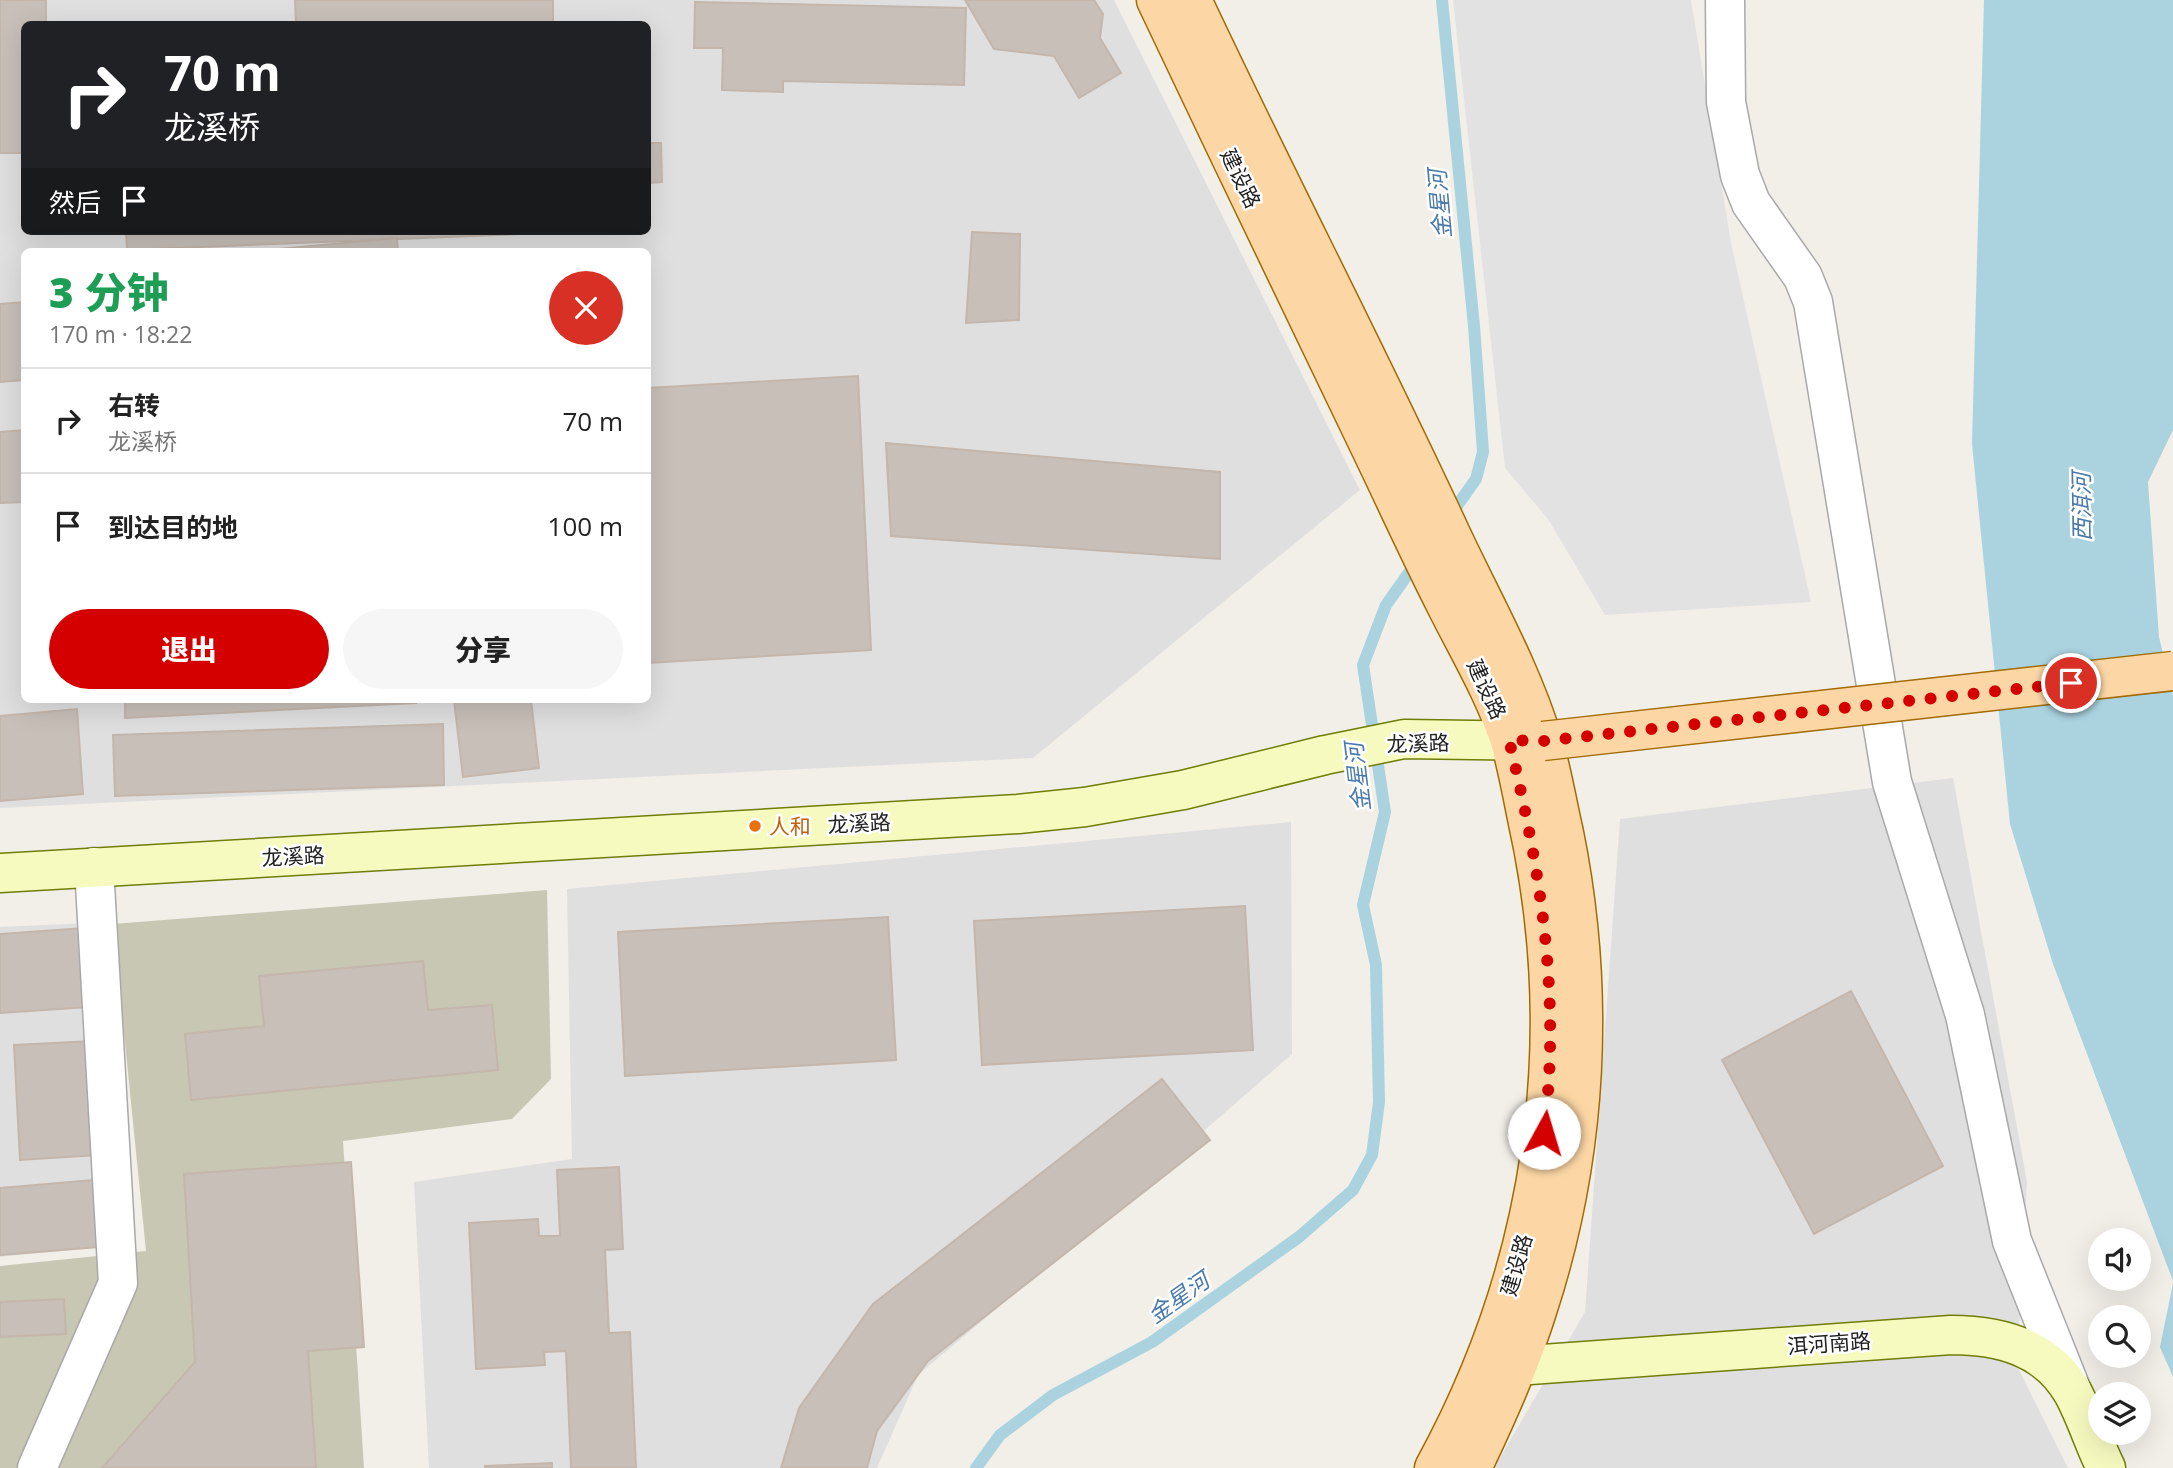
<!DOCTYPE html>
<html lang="zh">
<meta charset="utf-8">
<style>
:root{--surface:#fff;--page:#f6f6f6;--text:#222;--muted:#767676;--line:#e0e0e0;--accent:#d40000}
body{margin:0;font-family:"Open Sans","Noto Sans SC",sans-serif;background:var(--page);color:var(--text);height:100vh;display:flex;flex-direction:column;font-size:26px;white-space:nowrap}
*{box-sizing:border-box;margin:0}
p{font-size:23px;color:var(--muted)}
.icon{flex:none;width:38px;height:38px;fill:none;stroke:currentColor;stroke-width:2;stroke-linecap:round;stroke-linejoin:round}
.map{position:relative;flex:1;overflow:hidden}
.details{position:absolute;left:21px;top:248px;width:630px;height:455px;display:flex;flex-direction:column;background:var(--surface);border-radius:10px;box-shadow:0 7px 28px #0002}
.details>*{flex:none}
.guide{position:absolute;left:21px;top:21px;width:630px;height:214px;border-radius:10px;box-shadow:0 7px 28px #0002;background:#202124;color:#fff;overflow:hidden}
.fabs{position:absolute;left:2088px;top:1228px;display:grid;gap:14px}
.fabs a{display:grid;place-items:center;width:63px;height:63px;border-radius:50%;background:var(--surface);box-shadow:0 7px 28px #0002;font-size:35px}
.pin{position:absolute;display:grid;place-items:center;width:60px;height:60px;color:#fff;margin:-30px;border:4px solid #fff;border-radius:50%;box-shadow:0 2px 7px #0007}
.me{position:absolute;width:77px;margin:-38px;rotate:6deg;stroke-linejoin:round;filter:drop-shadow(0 0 5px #0008)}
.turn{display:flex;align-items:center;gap:24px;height:147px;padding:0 28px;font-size:32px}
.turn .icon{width:91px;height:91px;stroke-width:2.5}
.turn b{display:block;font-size:49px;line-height:60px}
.then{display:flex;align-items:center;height:66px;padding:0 28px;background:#0003;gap:14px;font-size:26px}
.round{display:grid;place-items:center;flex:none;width:74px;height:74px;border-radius:37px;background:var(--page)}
.summary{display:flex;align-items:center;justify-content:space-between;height:119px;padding:0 28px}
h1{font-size:42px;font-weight:800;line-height:52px;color:#1e9e55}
.action{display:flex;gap:14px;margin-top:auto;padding:14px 28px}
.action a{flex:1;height:80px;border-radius:42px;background:var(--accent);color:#fff;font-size:28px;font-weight:800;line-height:80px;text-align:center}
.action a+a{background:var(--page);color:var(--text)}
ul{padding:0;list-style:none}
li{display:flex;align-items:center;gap:21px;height:105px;padding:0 28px;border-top:2px solid var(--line)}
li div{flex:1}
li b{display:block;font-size:26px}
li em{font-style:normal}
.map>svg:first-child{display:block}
</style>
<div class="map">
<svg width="2173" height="1468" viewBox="0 0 2173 1468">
<rect width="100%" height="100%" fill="#f2efe9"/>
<g fill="#e0dfdf" fill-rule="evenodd">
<path d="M0 0H1114L1360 490 1033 758 0 808ZM24 24H648V231H24ZM24 252H648V700H24Z"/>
<path d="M1953 778 2027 1182 2017 1366 2068 1468H1494L1585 1312 1620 819Z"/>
<path d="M1291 822 1292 1054 1103 1219 918 1375 877 1468H429L414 1182 572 1159 567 889Z"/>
<path d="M89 923 134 1244 0 1257V927Z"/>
</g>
<path fill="#c7c7b4" d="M547 890 551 1079 512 1119 343 1141 364 1468H0V1266L146 1251 113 924Z"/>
<path fill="#e2e2e2" d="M1453 0H1691L1731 243 1811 602 1605 615 1548 519 1505 468Z"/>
<g fill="#aad3df">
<path d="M1984 0H2173V430L2148 482 2159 637 2173 696V1281L2053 964 2010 824 1972 444Z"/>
<path d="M2173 1283V1377L2160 1347Z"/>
</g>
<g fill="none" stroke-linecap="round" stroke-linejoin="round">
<g stroke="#aad3df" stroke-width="12">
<path d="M1442 0 1474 326 1483 452 1476 479 1449 517"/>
<path d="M976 1468 1000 1435 1053 1395 1152 1342 1299 1237 1353 1190 1372 1155 1379 1102 1376 965 1363 905 1385 812 1363 665 1386 605 1418 560"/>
</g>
</g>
<g fill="#c7bfb8" stroke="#c4b6ab" stroke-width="2">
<path d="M0 0H46V24H24V153H0Z"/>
<path d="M295 0H553V24H296Z"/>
<path d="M965 0H1094L1103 14 1100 38 1121 73 1079 98 1054 56 994 49Z"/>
<path d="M695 2 966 8 964 85 783 81V92L722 90 723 48H694Z"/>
<path d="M648 143H661L662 182 648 183Z"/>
<path d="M126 231H597L127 250Z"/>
<path d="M972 232 1020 234 1019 320 966 323Z"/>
<path d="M397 238 398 252H245Z"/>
<path d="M24 302V380L0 382V304Z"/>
<path d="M858 376 871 650 648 663V388Z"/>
<path d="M24 430V502L0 503V432Z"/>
<path d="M886 443 1220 472V559L891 536Z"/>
<path d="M125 700H416V703L125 718Z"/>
<path d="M454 700H531L539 768 463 777Z"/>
<path d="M77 709 83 794 0 801V716Z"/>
<path d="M443 724 444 785 115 796 113 735Z"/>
<path d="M1245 906 1253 1050 982 1065 974 921Z"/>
<path d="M888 917 896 1060 625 1076 618 932Z"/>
<path d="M84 928 88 1007 0 1013V934Z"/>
<path d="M423 961 428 1010 492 1005 498 1070 191 1100 185 1034 264 1026 259 976Z"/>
<path d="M1851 991 1943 1166 1814 1234 1722 1060Z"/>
<path d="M92 1041 98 1155 20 1160 14 1045Z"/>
<path d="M1162 1079 1210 1140 928 1361 877 1431 867 1468H781L799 1408 873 1304Z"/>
<path d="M351 1162 364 1347 308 1351 316 1468H102L195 1362 184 1174Z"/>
<path d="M619 1167 623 1249 605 1250 609 1333 630 1332 636 1468H571L566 1351 544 1352 545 1365 476 1369 469 1223 538 1219 539 1236H560L557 1170Z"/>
<path d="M93 1180 98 1247 0 1255V1188Z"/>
<path d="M64 1299 66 1334 0 1337V1302Z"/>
<path d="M552 1463V1468H485V1466Z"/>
</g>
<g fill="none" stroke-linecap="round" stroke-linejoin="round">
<defs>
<g id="street">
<path d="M1725 0 1726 102 1740 175 1751 203 1803 277 1813 302 1892 782 1965 1015 2012 1241 2072 1391"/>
<path d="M37 1468 118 1283 94 867"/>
</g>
<g id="secondary">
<path d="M0 873 1018 814 1085 807 1183 790 1325 755 1404 739 1541 741"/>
<path d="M1487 1368 1951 1335C2000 1335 2047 1347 2073 1393 2086 1417 2094 1444 2106 1468"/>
</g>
<g id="primary">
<path d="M1156 0C1227 150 1299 299 1371 449 1396 501 1420 554 1446 605 1468 649 1495 694 1510 741 1517 766 1522 793 1527 818 1577 1042 1544 1267 1434 1468"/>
<path d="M1192 0C1276 179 1367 353 1450 532 1482 601 1521 668 1543 741 1552 771 1557 803 1564 833 1596 992 1588 1154 1538 1308 1521 1363 1497 1416 1472 1468"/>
</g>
</defs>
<use href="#street" stroke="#a9a9a9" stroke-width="41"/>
<use href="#secondary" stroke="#707d05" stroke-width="41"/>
<use href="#primary" stroke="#a06b00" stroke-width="41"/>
<use href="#street" stroke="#fff" stroke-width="38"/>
<use href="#secondary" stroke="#f7fabf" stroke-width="38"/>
<use href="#primary" stroke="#fcd6a4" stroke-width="38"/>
<defs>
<path id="primary-bridge" d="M1543 741 2173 671"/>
</defs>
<use href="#primary-bridge" stroke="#a06b00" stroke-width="41" stroke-linecap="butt"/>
<use href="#primary-bridge" stroke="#fcd6a4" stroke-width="38"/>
</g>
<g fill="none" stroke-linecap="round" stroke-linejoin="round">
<path stroke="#d40000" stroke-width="12" stroke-dasharray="0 21.6" d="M1544 1133C1561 997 1541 872 1509 740L1543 741 2071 683"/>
</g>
<circle fill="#e8710a" stroke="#fff" stroke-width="2.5" cx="755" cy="826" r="7"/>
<g text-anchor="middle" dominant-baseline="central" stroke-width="5" stroke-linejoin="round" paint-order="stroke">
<g font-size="21" fill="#222" stroke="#fff">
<text transform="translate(1241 178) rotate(64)">建设路</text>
<text transform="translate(1487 689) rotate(65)">建设路</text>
<text transform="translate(1418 743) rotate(-2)">龙溪路</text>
<text transform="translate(859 823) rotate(-3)">龙溪路</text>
<text transform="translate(293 856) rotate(-3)">龙溪路</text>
<text transform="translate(1516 1265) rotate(-74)">建设路</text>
<text transform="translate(1829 1343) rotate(-4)">洱河南路</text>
</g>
<g font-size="21" fill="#c56008" stroke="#fff" text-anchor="start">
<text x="769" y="826">人和</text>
</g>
<g font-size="23" font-style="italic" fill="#4a7aab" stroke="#fff">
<text transform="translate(1439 204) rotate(-95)">金星河</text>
<text transform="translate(2081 507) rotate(-91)">西洱河</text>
<text transform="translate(1357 777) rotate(-97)">金星河</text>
<text transform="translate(1178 1297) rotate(-35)">金星河</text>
</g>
</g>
</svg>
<div class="fabs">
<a><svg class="icon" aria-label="sound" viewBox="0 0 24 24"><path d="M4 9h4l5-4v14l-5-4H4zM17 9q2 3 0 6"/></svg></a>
<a><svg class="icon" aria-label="search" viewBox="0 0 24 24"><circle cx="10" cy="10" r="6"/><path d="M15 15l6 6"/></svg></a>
<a><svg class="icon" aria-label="layers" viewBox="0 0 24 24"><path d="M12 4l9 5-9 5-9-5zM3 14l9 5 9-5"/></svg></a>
</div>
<div class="pin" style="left:2071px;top:683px;background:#d93025"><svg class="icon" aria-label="arrive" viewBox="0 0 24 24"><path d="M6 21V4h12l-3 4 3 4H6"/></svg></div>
<svg class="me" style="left:1544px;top:1133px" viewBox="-20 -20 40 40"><circle r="19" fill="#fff"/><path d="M0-13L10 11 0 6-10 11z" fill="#d40000"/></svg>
<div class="guide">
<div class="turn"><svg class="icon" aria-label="right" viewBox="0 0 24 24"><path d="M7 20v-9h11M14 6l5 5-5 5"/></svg><div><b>70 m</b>龙溪桥</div></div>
<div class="then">然后<svg class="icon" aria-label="arrive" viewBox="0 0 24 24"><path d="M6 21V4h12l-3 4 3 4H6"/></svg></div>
</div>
<section class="details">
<div class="summary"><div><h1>3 分钟</h1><p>170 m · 18:22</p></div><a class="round" style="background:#d93025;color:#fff"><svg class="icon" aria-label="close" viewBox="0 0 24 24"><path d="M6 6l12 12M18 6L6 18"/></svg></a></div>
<ul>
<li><svg class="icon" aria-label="right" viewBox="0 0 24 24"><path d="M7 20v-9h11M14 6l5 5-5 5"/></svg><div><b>右转</b><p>龙溪桥</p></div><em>70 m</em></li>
<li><svg class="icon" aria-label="arrive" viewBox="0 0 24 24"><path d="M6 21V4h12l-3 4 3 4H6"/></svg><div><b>到达目的地</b></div><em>100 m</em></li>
</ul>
<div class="action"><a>退出</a><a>分享</a></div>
</section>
</div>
